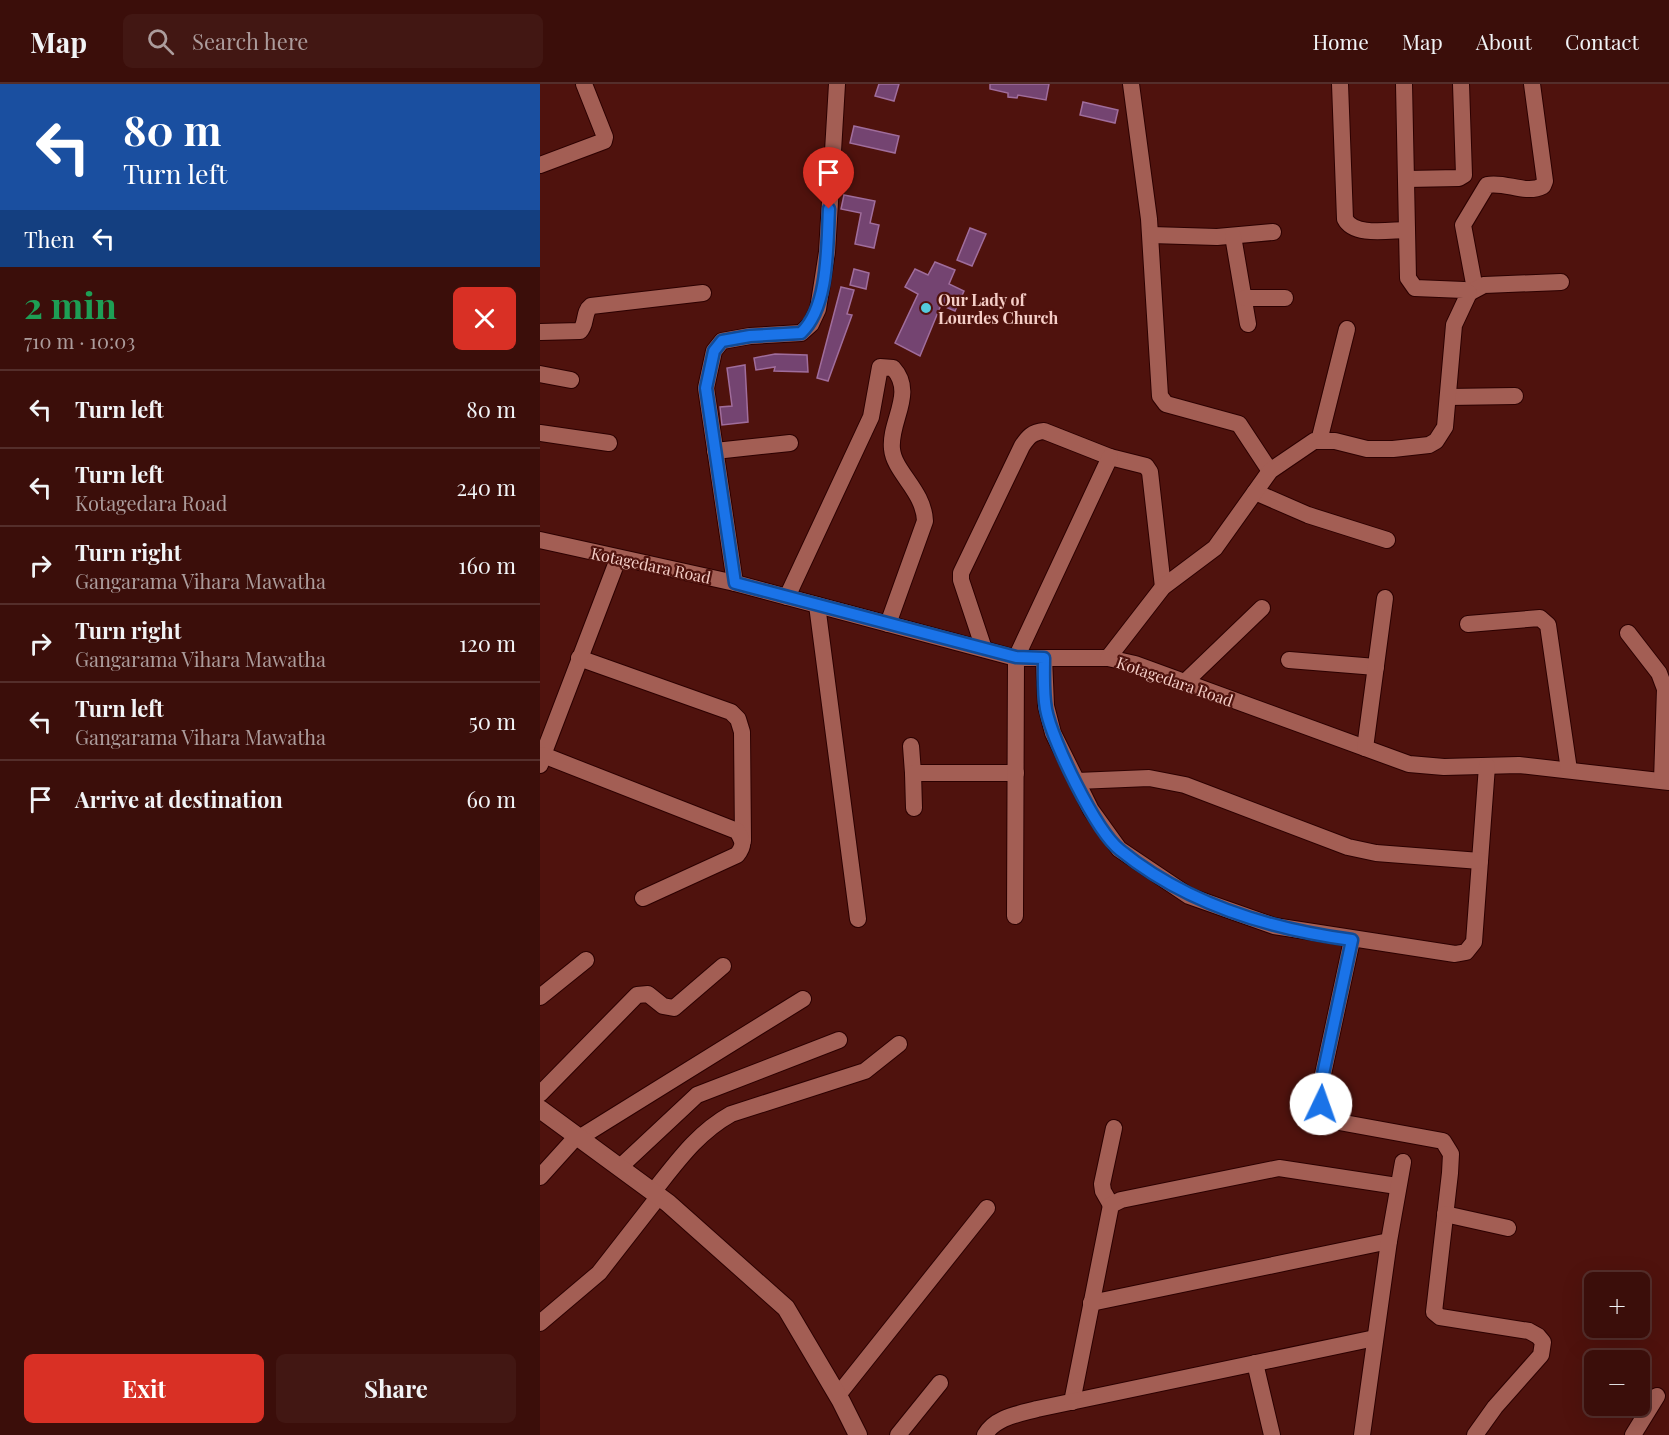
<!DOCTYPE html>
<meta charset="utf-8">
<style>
:root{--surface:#3b0e0a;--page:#421713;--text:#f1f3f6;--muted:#ac9c9c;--line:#542e2b;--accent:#d93025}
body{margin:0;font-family:"Playfair Display",serif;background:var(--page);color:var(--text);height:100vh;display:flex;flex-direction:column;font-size:22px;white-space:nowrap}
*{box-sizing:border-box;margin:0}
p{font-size:20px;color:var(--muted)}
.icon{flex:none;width:33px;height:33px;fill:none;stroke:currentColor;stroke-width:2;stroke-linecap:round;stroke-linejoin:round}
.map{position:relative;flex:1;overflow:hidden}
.details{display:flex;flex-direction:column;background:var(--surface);width:540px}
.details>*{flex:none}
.banner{background:#1a4fa0;color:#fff;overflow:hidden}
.buttons{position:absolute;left:1044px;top:1188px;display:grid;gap:12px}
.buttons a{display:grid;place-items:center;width:66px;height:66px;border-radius:9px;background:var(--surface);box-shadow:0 6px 24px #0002,0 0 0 2px var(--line);font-size:30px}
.pin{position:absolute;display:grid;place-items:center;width:51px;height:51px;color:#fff;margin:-62px -26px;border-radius:50% 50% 50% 0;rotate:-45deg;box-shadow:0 0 6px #0007}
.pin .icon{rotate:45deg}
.me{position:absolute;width:66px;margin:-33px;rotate:3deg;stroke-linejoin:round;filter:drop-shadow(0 0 4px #0008)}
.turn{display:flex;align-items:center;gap:21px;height:126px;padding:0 24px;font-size:27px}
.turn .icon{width:78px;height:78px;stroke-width:2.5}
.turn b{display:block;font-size:42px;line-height:51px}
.then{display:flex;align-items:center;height:57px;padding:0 24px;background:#0003;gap:12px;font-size:22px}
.round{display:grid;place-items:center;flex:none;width:63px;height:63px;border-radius:9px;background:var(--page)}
.summary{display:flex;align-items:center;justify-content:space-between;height:102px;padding:0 24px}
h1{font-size:36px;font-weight:700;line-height:45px;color:#1e9e55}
.button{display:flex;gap:12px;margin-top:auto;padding:12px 24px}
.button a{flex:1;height:69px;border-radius:9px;background:var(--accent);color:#fff;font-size:24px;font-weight:700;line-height:69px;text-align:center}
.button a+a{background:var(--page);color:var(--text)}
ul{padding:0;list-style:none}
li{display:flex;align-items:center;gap:18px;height:78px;padding:0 24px;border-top:2px solid var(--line)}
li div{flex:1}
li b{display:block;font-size:22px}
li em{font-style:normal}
header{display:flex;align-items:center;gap:36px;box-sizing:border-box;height:84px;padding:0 30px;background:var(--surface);border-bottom:2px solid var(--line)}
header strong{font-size:28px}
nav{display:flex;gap:33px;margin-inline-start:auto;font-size:21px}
.search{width:420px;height:54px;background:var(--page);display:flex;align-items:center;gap:15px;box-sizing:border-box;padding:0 21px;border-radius:9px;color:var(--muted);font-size:22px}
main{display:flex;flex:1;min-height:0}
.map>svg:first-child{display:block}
</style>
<header>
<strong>Map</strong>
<div class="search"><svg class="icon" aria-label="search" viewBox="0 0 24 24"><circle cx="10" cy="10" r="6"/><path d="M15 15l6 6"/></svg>Search here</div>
<nav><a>Home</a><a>Map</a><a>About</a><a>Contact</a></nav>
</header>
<main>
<section class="details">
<div class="banner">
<div class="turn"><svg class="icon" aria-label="left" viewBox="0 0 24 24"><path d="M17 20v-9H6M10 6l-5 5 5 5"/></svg><div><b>80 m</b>Turn left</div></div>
<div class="then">Then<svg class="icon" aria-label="left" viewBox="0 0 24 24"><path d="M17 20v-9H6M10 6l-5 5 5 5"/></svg></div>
</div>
<div class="summary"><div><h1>2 min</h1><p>710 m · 10:03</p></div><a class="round" style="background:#d93025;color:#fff"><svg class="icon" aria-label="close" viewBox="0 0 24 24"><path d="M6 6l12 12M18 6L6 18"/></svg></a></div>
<ul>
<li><svg class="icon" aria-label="left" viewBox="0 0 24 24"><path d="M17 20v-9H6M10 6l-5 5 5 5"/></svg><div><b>Turn left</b></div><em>80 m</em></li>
<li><svg class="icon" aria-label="left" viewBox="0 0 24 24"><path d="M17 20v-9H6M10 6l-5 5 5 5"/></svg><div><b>Turn left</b><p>Kotagedara Road</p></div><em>240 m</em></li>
<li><svg class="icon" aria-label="right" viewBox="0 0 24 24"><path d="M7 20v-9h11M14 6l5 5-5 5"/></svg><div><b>Turn right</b><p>Gangarama Vihara Mawatha</p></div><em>160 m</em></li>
<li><svg class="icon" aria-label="right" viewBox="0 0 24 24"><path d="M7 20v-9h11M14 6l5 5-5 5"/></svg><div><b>Turn right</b><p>Gangarama Vihara Mawatha</p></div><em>120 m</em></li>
<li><svg class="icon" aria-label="left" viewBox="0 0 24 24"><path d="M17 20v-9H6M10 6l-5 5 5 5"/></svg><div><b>Turn left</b><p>Gangarama Vihara Mawatha</p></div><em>50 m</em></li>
<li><svg class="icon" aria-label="arrive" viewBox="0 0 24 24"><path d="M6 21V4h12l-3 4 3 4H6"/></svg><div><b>Arrive at destination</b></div><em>60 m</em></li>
</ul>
<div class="button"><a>Exit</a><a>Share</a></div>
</section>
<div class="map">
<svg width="1129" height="1351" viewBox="0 0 1129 1351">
<rect width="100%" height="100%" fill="#4f120d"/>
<g fill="#744471" stroke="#a06d9c" stroke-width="1.5">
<path d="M339 0H359L354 17 335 12Z"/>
<path d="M450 0H509L506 16 478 11 477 14 468 13V9L450 5Z"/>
<path d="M543 18 578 26 575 39 540 31Z"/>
<path d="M314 42 359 52 355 69 310 59Z"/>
<path d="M304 111 335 117 330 139 339 141 334 164 315 160 321 129 301 125Z"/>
<path d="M430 144 446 150 432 182 417 176Z"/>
<path d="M395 178 415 186 409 200 424 207 415 227 401 221 380 272 355 259 378 210 365 203 375 185 388 191Z"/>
<path d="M314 185 329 189 326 205 310 201Z"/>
<path d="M301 203 314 206 307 230 312 231 288 297 277 294Z"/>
<path d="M235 270 267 271 268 288 234 287 235 283 216 286 214 274Z"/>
<path d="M205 281 208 338 182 341 180 323 192 322 187 284Z"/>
</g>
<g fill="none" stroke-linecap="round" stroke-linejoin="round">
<defs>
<g id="minor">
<path d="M591 0 609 135 620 312 626 320 699 340 730 387"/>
<path d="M800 0 805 135C814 153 850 146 867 146"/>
<path d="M0 81 64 57 65 53 44 0"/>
<path d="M867 95 919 94 924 91 921 0"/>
<path d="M611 151 677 153 733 148"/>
<path d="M693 152 708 240"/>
<path d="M935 205 923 141 947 101C966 97 985 111 1003 102L1005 97 992 0"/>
<path d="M929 209 944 201 1021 198"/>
<path d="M705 214H745"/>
<path d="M0 248 40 247C47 240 43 228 51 222L163 209"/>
<path d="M0 290 31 296"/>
<path d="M908 313 975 312"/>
<path d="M0 349 69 359"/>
<path d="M779 357 807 245"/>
<path d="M175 367 250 359"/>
<path d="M715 408 768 431 847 456"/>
<path d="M0 456 195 499 476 574H568L595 580 869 680 904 683 979 681 1129 698"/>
<path d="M195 499 166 304 174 267 182 257 210 252 261 249 271 240 278 225 287 168 297 0"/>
<path d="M247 513 331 333 340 283 353 284C376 309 349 337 352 365 354 388 384 407 385 437L348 540"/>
<path d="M277 521 318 835"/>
<path d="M928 540 1000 534 1008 541 1029 686"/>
<path d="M1088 549 1119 589 1125 605 1122 697"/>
<path d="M444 565 421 496V489L482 362C488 353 492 348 504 347L570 373 606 382 610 388 623 503"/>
<path d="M39 574 191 628 198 635 202 648 203 757"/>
<path d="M504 574 506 622 513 649 551 726 579 765 649 812 734 842 915 870 926 868 934 858 947 682"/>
<path d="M568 574 623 503 675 464 730 387 774 357H795L827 365H853L889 361 896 357 905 343 914 241 929 209 924 206 875 204 868 194 864 0"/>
<path d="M749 576 836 583"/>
<path d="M645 598 722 524"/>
<path d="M371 662 373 689"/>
<path d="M825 664 845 514"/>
<path d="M0 670 3 671 78 475"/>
<path d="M0 681 3 671 197 747C203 757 205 761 197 771L103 814"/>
<path d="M537 697 609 694 645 701 808 763 836 769 940 777"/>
<path d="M374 724 373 689H476"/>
<path d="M475 832 476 574 570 373"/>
<path d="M812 856 780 1004C781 1022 785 1028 799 1038L903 1057 911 1070 910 1089 894 1228 900 1233 989 1247 998 1252 1003 1258 1001 1271 955 1323 935 1351"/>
<path d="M0 913 46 876"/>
<path d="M0 1010 97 911 108 910 123 922 134 924 183 882"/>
<path d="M39 1054 263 915"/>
<path d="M80 1083 157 1011 299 956"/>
<path d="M0 1093 37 1052"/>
<path d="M113 1108C137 1078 157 1049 191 1030L325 987 359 960"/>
<path d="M571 1121 563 1107 562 1100 574 1044"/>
<path d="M905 1130 968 1144"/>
<path d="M551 1219 849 1157"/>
<path d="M0 1239 59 1189 119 1112"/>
<path d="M715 1279 732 1351"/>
<path d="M298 1311 447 1124"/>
<path d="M532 1318 571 1121 581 1116 739 1084 857 1102"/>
<path d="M358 1351 400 1299"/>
<path d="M445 1351C455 1333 479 1330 497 1325L835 1254"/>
<path d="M822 1351 849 1157 863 1078"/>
<path d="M1093 1351 1117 1312"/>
</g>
<path id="tertiary" d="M0 1025 128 1119 246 1224 301 1317 318 1351"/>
</defs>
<use href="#minor" stroke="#2c0101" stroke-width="18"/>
<use href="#tertiary" stroke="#2c0101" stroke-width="20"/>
<use href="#minor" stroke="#a35e54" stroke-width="16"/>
<use href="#tertiary" stroke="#a35e54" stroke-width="18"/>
</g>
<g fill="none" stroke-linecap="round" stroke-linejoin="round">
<defs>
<path id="route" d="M289 125C287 162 289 223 261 249L210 252 182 257 174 267 166 304 195 499 476 573 504 574C504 591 503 608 506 625 512 656 555 746 580 766 645 819 729 845 812 856L780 1004 781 1020"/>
</defs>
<use href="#route" stroke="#114b97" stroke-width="15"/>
<use href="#route" stroke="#1a73e8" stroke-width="10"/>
</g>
<circle fill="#54cadc" stroke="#4f120d" stroke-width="2" cx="386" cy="224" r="6"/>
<g text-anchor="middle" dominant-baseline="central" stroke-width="4.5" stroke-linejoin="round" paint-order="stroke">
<g font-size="16" font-weight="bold" fill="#f5cec7" stroke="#4f120d" text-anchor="start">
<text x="398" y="215">Our Lady of<tspan x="398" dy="18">Lourdes Church</tspan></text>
</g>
<g font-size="16" fill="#f5cec7" stroke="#4f120d">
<text transform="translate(111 481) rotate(12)">Kotagedara Road</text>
<text transform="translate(635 597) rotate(19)">Kotagedara Road</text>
</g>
</g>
</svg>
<div class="buttons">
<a>+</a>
<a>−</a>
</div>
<div class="pin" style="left:289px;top:125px;background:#d93025"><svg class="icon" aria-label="arrive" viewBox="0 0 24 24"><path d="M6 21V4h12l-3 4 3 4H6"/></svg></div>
<svg class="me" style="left:781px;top:1020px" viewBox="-20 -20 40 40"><circle r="19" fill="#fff"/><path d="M0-13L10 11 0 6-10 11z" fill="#1a73e8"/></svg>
</div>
</main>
